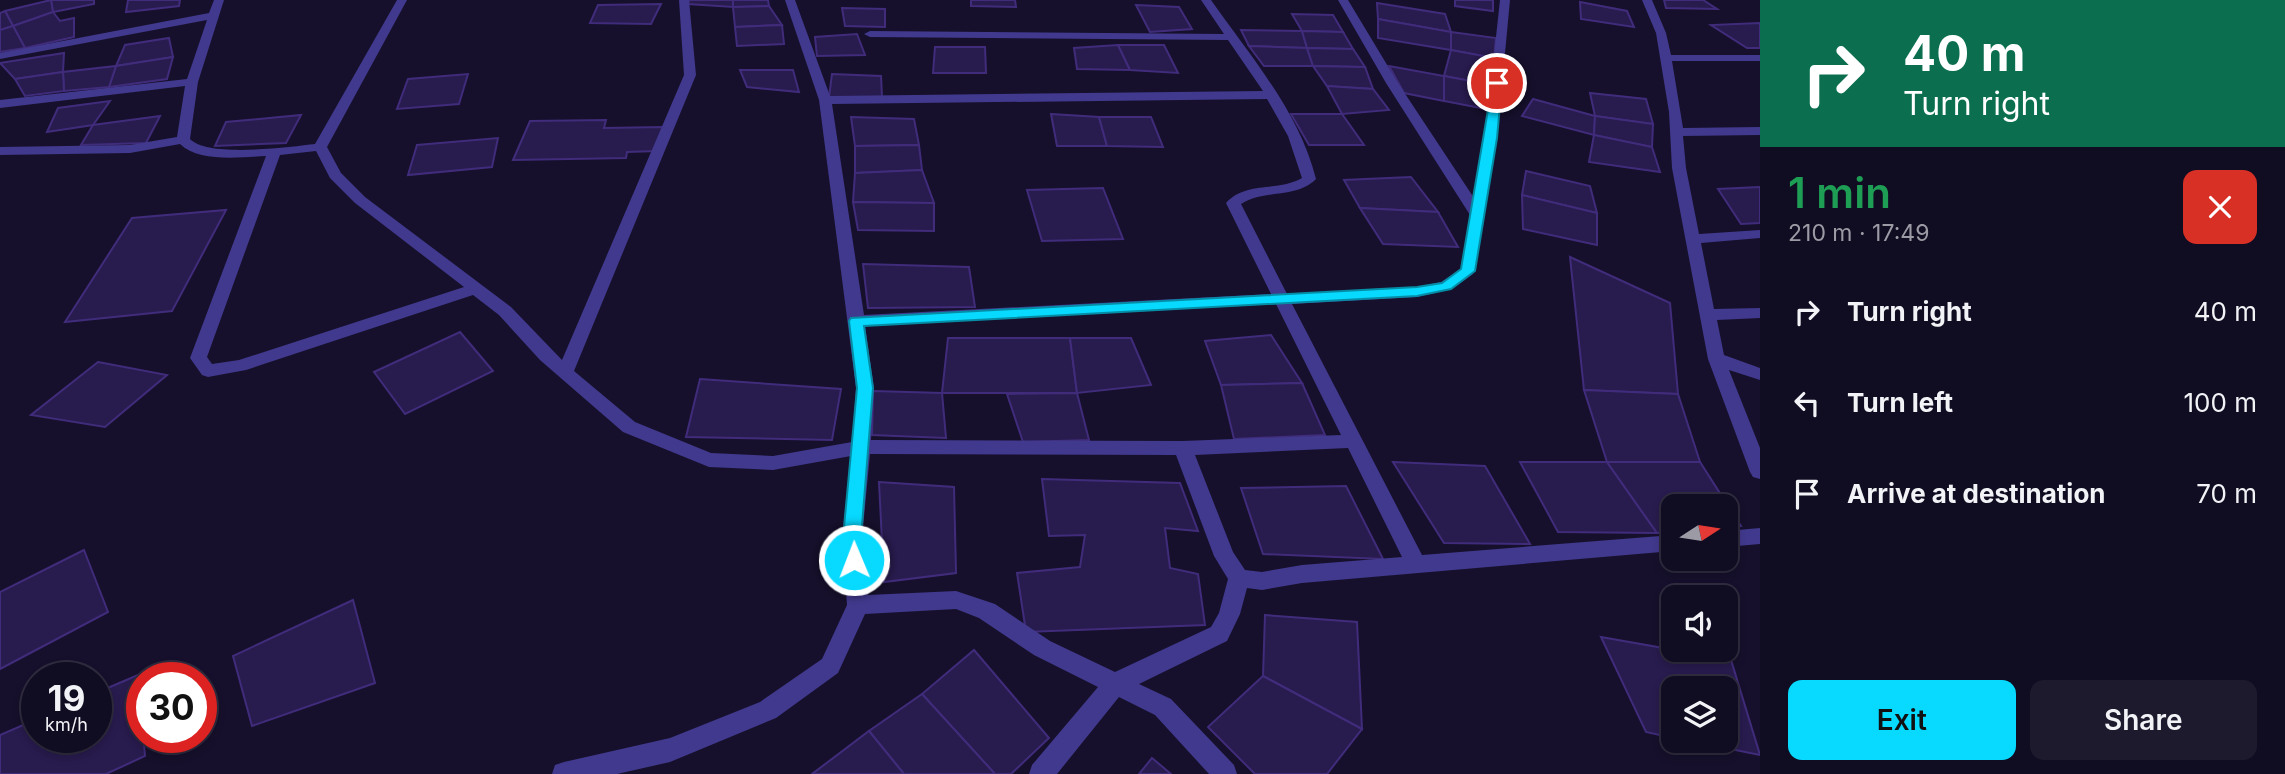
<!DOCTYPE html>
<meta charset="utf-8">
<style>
:root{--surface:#100c21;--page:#1e1a2e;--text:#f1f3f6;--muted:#9c9ba5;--line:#302c3f;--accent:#07d9ff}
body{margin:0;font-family:Inter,sans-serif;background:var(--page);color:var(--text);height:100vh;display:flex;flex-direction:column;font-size:26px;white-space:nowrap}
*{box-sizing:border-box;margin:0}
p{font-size:23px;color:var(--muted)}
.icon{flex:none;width:38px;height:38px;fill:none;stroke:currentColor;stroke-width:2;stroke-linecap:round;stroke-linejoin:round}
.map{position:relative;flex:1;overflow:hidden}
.panel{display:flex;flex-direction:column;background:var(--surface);width:525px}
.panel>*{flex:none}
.guide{background:#0b6e4f;color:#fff;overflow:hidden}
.needle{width:46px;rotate:78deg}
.fabs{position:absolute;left:1661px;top:494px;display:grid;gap:14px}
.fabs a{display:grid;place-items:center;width:77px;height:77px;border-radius:14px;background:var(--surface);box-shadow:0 4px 10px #0003,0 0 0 2px var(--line);font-size:35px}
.speed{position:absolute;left:21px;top:662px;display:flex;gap:14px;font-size:35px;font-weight:700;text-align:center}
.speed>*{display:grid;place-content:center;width:91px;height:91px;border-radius:50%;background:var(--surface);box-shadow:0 4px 10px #0003,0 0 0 2px var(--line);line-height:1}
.speed small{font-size:18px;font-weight:400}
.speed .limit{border:10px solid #d22;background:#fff;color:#111}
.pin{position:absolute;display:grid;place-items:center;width:60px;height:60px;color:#fff;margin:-30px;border:4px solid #fff;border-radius:50%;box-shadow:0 2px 7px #0007}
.me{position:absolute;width:77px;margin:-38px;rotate:359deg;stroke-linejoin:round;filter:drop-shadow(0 0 5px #0008)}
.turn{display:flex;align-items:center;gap:24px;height:147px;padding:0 28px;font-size:32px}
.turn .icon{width:91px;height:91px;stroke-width:2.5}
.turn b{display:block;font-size:49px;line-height:60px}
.round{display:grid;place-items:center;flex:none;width:74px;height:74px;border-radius:14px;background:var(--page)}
.headline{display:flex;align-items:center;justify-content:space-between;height:119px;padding:0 28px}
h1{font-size:42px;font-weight:600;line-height:52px;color:#1e9e55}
.primary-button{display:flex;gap:14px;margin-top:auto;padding:14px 28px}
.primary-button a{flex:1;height:80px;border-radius:14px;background:var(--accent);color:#111;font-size:28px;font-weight:600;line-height:80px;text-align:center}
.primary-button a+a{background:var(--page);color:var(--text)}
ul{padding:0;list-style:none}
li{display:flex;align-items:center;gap:21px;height:91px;padding:0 28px}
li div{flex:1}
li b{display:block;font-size:26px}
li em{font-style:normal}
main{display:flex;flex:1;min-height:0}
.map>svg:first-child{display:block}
</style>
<main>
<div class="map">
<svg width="1760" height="774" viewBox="0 0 1760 774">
<rect width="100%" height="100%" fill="#16102c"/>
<g fill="#281b4e" stroke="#402c7b" stroke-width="2">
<path d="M51 0H94V4L53 12Z"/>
<path d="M51 0 53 12 13 26 5 11Z"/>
<path d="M128 0H180L179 6 126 12Z"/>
<path d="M689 0H733V7L688 4Z"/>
<path d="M733 0H768L769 6 733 7Z"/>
<path d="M971 0H1015L1016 7 971 6Z"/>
<path d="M1455 0H1493V11L1455 6Z"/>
<path d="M1664 0H1703L1717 9 1666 8Z"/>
<path d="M1580 2 1627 11 1634 27 1581 19Z"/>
<path d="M1377 3 1445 14 1451 32 1378 19Z"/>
<path d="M661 4 651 24 590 23 598 5Z"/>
<path d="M1136 5 1179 7 1192 29 1150 32Z"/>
<path d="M769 6 782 25 735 27 733 7Z"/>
<path d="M842 8 885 9V27L845 26Z"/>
<path d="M5 11 13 26 0 30V13Z"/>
<path d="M53 12 60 21 74 18V37L25 48 13 26Z"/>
<path d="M1292 14 1333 15 1343 32 1302 31Z"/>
<path d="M1378 19 1451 32V50L1378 38Z"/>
<path d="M1760 23V48H1747L1711 25Z"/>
<path d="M782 25 784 44 737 46 735 27Z"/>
<path d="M13 26 25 48 0 52V30Z"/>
<path d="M1241 30 1302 31 1307 48 1249 46Z"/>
<path d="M1302 31 1343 32 1353 49 1307 48Z"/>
<path d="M1451 32 1496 38 1494 58 1451 50Z"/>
<path d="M857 34 865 55 817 56 815 37Z"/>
<path d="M169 38 173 57 116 66 125 45Z"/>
<path d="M1118 45 1130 70 1077 69 1074 48Z"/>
<path d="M1118 45H1164L1178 73 1130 70Z"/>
<path d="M1249 46 1307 48 1313 66H1264Z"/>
<path d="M935 47H985L986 73H933Z"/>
<path d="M1307 48 1353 49 1365 67 1313 66Z"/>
<path d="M1451 50 1494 58 1492 85 1444 76Z"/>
<path d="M64 53 63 72 15 79 0 63Z"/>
<path d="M173 57 167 79 109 87 116 66Z"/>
<path d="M116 66 109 87 64 91 63 72Z"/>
<path d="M1313 66 1365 67 1373 89 1327 86Z"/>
<path d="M1389 66 1444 76V101L1404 93Z"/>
<path d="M740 70H793L799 92 747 87Z"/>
<path d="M63 72 64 91 25 96 15 79Z"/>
<path d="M468 74 459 104 397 109 408 79Z"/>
<path d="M832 74 881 76 882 97H829Z"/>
<path d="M1444 76 1492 85 1491 110 1444 101Z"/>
<path d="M1327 86 1373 89 1389 110 1342 114Z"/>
<path d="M1590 93 1646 99 1653 124 1595 116Z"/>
<path d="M1533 99 1595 116 1594 135 1522 116Z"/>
<path d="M110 101 93 125 47 132 58 108Z"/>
<path d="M1051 114 1099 117 1107 146H1057Z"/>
<path d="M1291 114H1342L1364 145H1309Z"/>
<path d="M301 115 286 143 215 146 226 122Z"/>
<path d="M160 116 146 143 81 145 93 125Z"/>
<path d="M1595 116 1653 124 1652 147 1594 135Z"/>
<path d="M851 117 914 119 919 145 855 146Z"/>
<path d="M1099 117H1151L1163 147 1107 146Z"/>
<path d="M606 120 604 128 663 127 657 151 627 152 626 158 513 160 530 121Z"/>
<path d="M1594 135 1652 147 1660 172 1589 162Z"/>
<path d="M498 138 492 167 408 175 417 145Z"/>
<path d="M919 145 922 170 855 173V146Z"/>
<path d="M922 170 934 203 853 202 855 173Z"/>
<path d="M1526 171 1590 186 1597 213 1522 195Z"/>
<path d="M1411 177 1438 212 1360 208 1344 180Z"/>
<path d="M1760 187V223L1741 224 1718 189Z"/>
<path d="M1103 188 1123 239 1042 241 1027 190Z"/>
<path d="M1522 195 1597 213V245L1523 229Z"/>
<path d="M853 202 934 203V231L858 230Z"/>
<path d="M1360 208 1438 212 1458 247 1383 244Z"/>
<path d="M226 210 172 311 65 322 132 218Z"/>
<path d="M1570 257 1670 303 1678 394 1584 390Z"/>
<path d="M863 264 969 267 975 307 868 308Z"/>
<path d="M460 332 493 371 405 414 374 372Z"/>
<path d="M1271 335 1302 383 1221 385 1205 341Z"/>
<path d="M948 338H1070L1077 393H942Z"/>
<path d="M1070 338H1131L1151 385 1077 393Z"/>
<path d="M98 362 167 375 105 427 31 415Z"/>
<path d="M700 379 841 389 832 440 686 437Z"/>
<path d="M1302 383 1325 435 1234 439 1221 385Z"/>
<path d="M1584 390 1678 394 1700 462H1607Z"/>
<path d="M873 391 942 393 946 438 872 435Z"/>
<path d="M1077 393 1089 440 1023 442 1007 394Z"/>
<path d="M1393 462 1485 466 1530 544 1444 543Z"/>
<path d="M1520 462H1607L1657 533 1558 532Z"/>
<path d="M1607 462H1700L1741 526 1726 528V506H1673V532L1657 533Z"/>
<path d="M1042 479 1180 483 1198 531 1165 528 1170 568 1198 574 1205 625 1026 632 1017 573 1080 567 1085 535 1049 536Z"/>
<path d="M879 482 954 487 956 573 884 582Z"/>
<path d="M1346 486 1383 559 1263 554 1241 488Z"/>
<path d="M84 550 108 612 0 669V592Z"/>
<path d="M353 600 375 683 252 726 233 656Z"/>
<path d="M1265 615 1357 622 1362 729 1263 676Z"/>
<path d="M1601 637 1731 660 1760 755 1686 740H1726V688H1673V738L1646 732Z"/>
<path d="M974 650 1049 738 1011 774H995L922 694Z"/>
<path d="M138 675 145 756 106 774H0V735L37 719V737H96V693Z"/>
<path d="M1263 676 1362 729 1327 774H1255L1208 727Z"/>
<path d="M922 694 995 774H904L869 731Z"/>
<path d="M869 731 904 774H812Z"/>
<path d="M1152 758 1171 774H1139Z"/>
</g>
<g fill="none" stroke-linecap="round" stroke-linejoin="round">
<g fill="#41398d" fill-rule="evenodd">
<path d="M214 0H224L198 82 190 139C208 158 289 147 315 144L397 0H407L327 147 341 173 365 197 511 307 562 360 684 75 679 0H689L696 75 574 371 635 422 711 453 773 456 852 442 856 388 819 100 785 0H795L830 96 1263 91 1228 40 870 37 864 34 870 31 1224 34 1201 0H1211C1250 56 1299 111 1316 179 1297 199 1263 189 1241 204L1287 294 1417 287 1441 282 1461 269 1470 215 1386 83 1338 0H1348L1398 83 1474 198 1485 138 1500 0H1510L1497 138 1473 274 1452 289 1417 297 1292 304 1422 555 1673 535V551L1302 583 1262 590 1247 588 1240 614 1227 641 1139 684 1171 699 1234 765 1237 774H1209L1155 715 1119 697 1057 774H1029L1032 765 1098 687 1034 655 979 618 956 609 865 614 838 673 776 718 670 762 617 774H552L555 765 564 762 670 738 760 702 822 659 847 605 842 538 851 456 773 470 709 467 623 432 540 360 499 315 473 295 246 370 208 377 202 375 190 358 266 156C242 157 199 163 180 144L130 153 0 155V147L130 145 177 137 185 86 0 108V100L187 79 207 20 0 59V53L209 13ZM1267 99 1288 136 1302 178C1278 192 1246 181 1226 203L1271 294 864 315 832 104ZM316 151 330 178 355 203 464 287 239 360 212 364 207 357 280 155ZM1276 304 1341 435 1183 441 871 440 874 388 865 326ZM1348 448 1402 557 1302 565 1262 572 1245 570 1233 552 1195 455ZM870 454 1176 455 1214 556 1228 579 1219 613 1211 627 1115 672 1050 641 995 604 956 591 868 595 862 538Z"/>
<path d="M1642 0H1652L1666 33 1671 55H1760V61H1672L1683 128 1760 127V135L1683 136 1686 168 1699 234 1760 230V238L1701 243 1714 309 1760 308V318L1717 320 1724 355 1760 368V380L1729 370 1760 448V479L1753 477 1750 472 1708 359 1672 168 1669 112 1656 33Z"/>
<path d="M1760 528V544L1726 547V531Z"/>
</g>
</g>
<path fill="#07d9ff" stroke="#058da6" stroke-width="2" d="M1493 80 1502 83 1497 138 1475 271 1451 289 1417 296 864 326 873 388 861 538 863 560 860 566 854 568 847 566 843 538 857 388 849 321 851 318 1417 287 1442 283 1461 269Z"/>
</svg>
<div class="fabs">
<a><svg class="needle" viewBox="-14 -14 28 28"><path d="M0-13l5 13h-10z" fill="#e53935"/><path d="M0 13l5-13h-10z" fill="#9c9ba5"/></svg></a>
<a><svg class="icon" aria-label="sound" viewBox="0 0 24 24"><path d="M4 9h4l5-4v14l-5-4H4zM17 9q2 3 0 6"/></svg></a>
<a><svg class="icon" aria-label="layers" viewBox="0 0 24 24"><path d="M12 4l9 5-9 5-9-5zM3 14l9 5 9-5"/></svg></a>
</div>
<div class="speed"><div>19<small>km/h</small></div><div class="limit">30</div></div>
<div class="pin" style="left:1497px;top:83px;background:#d93025"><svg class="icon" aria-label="arrive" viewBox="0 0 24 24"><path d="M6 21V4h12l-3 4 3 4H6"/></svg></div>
<svg class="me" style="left:854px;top:560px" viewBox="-20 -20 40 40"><circle r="17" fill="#07d9ff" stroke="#fff" stroke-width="3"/><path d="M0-11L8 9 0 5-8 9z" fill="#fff"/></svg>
</div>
<section class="panel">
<div class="guide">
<div class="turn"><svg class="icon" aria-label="right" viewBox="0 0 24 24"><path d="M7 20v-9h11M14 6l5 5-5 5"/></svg><div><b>40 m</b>Turn right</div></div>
</div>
<div class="headline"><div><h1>1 min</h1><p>210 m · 17:49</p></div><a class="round" style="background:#d93025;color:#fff"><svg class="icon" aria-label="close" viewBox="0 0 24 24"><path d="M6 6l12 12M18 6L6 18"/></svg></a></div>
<ul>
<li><svg class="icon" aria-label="right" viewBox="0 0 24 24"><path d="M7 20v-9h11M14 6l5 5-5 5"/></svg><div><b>Turn right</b></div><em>40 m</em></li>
<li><svg class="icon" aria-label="left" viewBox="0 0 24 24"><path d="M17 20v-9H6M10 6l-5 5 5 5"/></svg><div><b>Turn left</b></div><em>100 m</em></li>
<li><svg class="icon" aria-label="arrive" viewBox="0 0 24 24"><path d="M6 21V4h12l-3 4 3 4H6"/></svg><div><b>Arrive at destination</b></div><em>70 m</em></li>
</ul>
<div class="primary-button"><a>Exit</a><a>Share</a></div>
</section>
</main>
